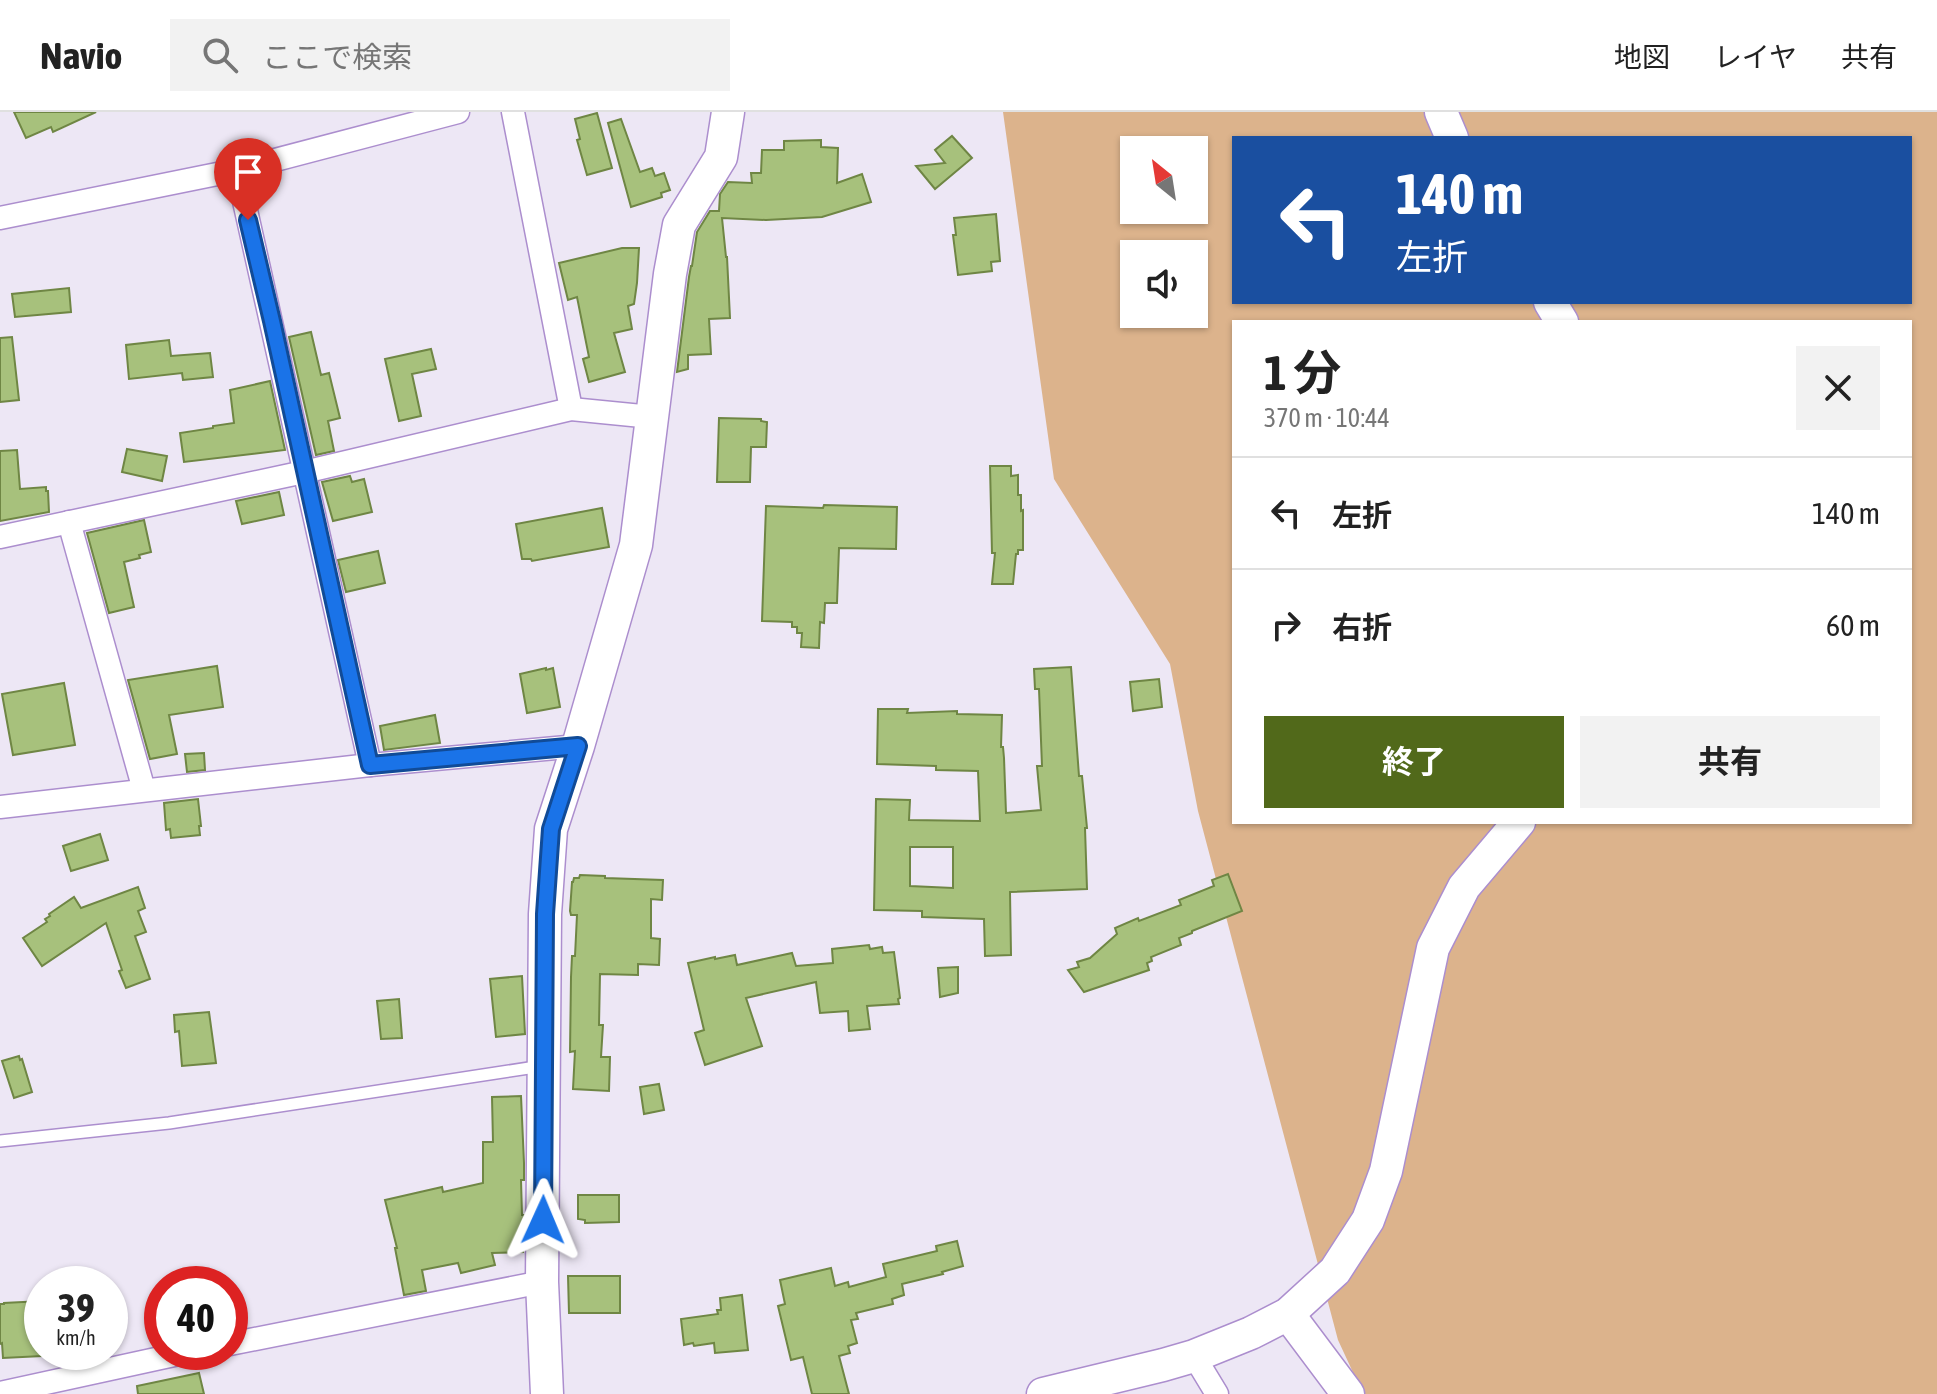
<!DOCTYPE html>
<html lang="ja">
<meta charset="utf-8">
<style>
:root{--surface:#fff;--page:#f2f2f2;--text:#222;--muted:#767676;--line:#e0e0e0;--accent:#51691a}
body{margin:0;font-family:"Asap Condensed","Noto Sans JP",sans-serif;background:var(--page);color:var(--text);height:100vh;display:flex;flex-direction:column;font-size:30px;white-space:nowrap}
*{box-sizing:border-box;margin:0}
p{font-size:26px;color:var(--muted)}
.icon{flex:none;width:44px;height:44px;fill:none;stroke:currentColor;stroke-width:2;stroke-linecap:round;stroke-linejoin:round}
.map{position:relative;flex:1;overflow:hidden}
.drawer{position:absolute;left:1232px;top:208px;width:680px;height:504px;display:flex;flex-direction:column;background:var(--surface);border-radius:0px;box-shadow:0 2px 6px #0004}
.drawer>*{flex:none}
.top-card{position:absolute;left:1232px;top:24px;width:680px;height:168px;border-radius:0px;box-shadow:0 2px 6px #0004;background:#1a4fa0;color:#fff;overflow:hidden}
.needle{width:52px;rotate:330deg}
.buttons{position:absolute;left:1120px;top:24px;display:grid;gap:16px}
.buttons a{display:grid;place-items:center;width:88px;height:88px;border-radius:0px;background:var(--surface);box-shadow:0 2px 6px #0004;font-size:40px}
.speed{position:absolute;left:24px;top:1154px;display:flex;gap:16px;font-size:40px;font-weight:700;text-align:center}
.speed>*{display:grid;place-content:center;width:104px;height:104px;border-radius:50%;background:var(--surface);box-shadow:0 2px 6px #0004;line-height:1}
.speed small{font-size:20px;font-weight:400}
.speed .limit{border:12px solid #d22;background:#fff;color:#111}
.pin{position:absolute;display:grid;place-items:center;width:68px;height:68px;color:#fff;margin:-82px -34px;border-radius:50% 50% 50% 0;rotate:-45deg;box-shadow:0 0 8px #0007}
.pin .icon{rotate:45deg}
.me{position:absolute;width:88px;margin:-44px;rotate:1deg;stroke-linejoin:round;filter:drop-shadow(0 0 6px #0008)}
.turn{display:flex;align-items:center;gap:28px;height:168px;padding:0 32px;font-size:36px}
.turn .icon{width:104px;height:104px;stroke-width:2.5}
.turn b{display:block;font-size:56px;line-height:68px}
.round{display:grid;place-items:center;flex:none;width:84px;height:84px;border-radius:0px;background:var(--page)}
.head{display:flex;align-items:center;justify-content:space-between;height:136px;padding:0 32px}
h1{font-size:48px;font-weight:700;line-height:60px}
.cta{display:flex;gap:16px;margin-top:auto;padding:16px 32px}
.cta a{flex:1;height:92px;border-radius:0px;background:var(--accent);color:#fff;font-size:32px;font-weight:700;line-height:92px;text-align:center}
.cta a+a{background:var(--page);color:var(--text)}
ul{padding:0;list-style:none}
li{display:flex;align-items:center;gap:24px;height:112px;padding:0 32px;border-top:2px solid var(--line)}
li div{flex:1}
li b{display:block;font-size:30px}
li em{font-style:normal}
header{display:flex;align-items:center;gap:48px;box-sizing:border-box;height:112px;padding:0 40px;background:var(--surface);border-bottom:2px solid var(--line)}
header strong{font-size:38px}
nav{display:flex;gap:44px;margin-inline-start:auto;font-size:28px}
.search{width:560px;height:72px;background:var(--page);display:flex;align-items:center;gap:20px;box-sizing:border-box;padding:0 28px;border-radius:0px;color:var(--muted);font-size:30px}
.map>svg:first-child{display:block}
</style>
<header>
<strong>Navio</strong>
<div class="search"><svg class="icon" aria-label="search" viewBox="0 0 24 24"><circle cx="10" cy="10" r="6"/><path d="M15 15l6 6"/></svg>ここで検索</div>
<nav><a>地図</a><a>レイヤ</a><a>共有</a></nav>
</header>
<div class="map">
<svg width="1937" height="1282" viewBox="0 0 1937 1282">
<rect width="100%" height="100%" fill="#ede7f5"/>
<path fill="#dcb38c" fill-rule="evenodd" d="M1003 0H1937V1282H1363L1338 1228 1198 699 1170 552 1054 367ZM1234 26H1910V190H1234ZM1134 38H1194V98H1134ZM1134 142H1194V202H1134ZM1234 210H1910V710H1234Z"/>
<g fill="#a7c17c" stroke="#6f8644" stroke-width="2" fill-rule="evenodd">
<path d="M14 0H96L53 20 51 15 26 26Z"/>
<path d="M597 1 612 56 587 63 577 28 580 27 575 7Z"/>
<path d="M621 7 640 60 652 56 655 64 664 61 670 78 661 81 662 85 631 95 608 11Z"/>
<path d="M952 24 972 46 935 77 916 54 945 51 935 38Z"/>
<path d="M821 28V35L838 36 837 71 862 62 871 90 822 105 766 108 722 106 726 145H727L730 206 709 207 711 242 688 243V257L677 260 689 165 691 154H692L697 120 710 99H719L720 82 728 70 752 71 751 61H761L762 38H784V29Z"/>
<path d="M996 102 1000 149 991 150 992 159 958 163 953 123H956L954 106Z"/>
<path d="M622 136H639L637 171 634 192 628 194 632 217 614 221 625 260 589 270 583 247 589 245 577 185 568 188 559 151Z"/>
<path d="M69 176 71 200 15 205 12 182Z"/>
<path d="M311 220 321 263 329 261 340 306 328 309 334 339 316 343 289 225Z"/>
<path d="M12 225 19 288 0 290V226Z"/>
<path d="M169 228 171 244 210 241 213 265 183 268 182 261 129 267 126 233Z"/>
<path d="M431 237 436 257 412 262 421 304 399 309 385 247Z"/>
<path d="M270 269 285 338 184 350 180 321 213 316V314L234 311 230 278Z"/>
<path d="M719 306 761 307V309L767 310 766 335H751L750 370H717Z"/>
<path d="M127 337 167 344 162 369 122 360Z"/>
<path d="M17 338 20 377 46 375V379H48L49 400 0 409V339Z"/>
<path d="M990 354H1011V364L1018 363V383H1021V399L1023 398V438H1018V442H1016L1013 472H992L995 441H992Z"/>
<path d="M350 364 352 370 364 367 372 400 333 409 322 370Z"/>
<path d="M279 380 284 403 242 412 236 389Z"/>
<path d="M824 393 897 395 896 437 839 436 837 491H825L824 511 820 510 819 536 801 535 802 521H797V515H792V510L762 509 766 394 823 396Z"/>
<path d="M602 396 609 435 532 449 531 447H522L516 412Z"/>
<path d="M144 408 151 440 139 443 140 446 124 450 134 495 109 501 87 421Z"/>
<path d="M378 439 385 471 346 480 338 448Z"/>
<path d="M217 554 223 595 169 603 177 642 150 647 128 568Z"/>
<path d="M1071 555 1079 664H1082L1087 716H1085L1087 777 1010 780 1011 843 985 844 984 807 922 805V799L874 798 876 687 910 688 909 708 980 709 978 659 936 658V654L877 652 878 597H908L907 601 957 599V602L1002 603 1001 635H1003L1004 646 1006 701 1041 698 1037 654H1042L1039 577H1035L1034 557ZM910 735H953V776L910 774Z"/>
<path d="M546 556V558L553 556 560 595 527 601 520 562Z"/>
<path d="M1159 567 1162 595 1133 599 1130 570Z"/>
<path d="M64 571 75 633 13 643 2 582Z"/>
<path d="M435 603 440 631 384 638 380 614Z"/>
<path d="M204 641 205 658 187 660 185 642Z"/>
<path d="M198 687 201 714H199L200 723 171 726 170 717 166 718 164 691Z"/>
<path d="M100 722 108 748 71 759 63 734Z"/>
<path d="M1228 762 1242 799 1192 819V821L1179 826 1181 833 1151 845 1152 849 1147 851 1149 858 1084 880 1068 858 1079 855 1077 850 1090 846 1117 822 1115 816 1138 806 1139 809 1181 793 1179 788 1214 774 1212 768Z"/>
<path d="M580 763 605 764V766L663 768 662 788 651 787V826L660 827 659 853 638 852V863L600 862 599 913H603L601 945H610L609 979 573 977 575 939 570 940 571 865 572 844H575L577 803H571L570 799 572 770H573L574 766H579Z"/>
<path d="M138 775 145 796 138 799 146 820 135 824 150 867 126 876 119 859 122 858 106 811 42 854 23 826 47 810 45 807 50 804 49 802 74 785 81 796Z"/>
<path d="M869 833 870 837 882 835 883 841 894 840 900 886 898 887 899 892 867 894 870 917 849 919 848 899 820 901 816 870 746 886 762 934 705 953 695 921 704 918 688 851 715 845V847L735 843 737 853 792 841 796 854 833 851 832 837Z"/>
<path d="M958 855V881L940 885 938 856Z"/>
<path d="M522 864 525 922 496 925 490 867Z"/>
<path d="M399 887 402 926 381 927 377 889Z"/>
<path d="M209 900 216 951 182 954 179 919 175 920 174 903Z"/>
<path d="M19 944 20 948 22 947 32 980 14 986 2 949Z"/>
<path d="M659 972 664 998 644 1002 640 975Z"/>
<path d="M521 984 524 1051V1068H521L522 1103H524L523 1140 492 1141 495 1153 461 1161 458 1151 422 1158 426 1179 404 1183 395 1136H397L385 1088 442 1075 443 1080 483 1071V1030H493L492 985Z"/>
<path d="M578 1083H619V1110L585 1111V1108L578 1107Z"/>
<path d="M957 1129 963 1154 942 1160 943 1162 902 1172 904 1183 892 1187 893 1192 856 1201 858 1207 851 1208 857 1231 848 1234 850 1241 839 1244 849 1282H812L803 1245 791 1248 778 1194 785 1192 780 1168 831 1156 835 1174 848 1170 849 1175 886 1165 883 1152 937 1139 936 1134Z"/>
<path d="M568 1164H620V1201H569Z"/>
<path d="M742 1183 748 1238 715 1241 714 1231 694 1234 693 1231 684 1233 681 1207 718 1202 717 1198H721L720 1186Z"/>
<path d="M42 1189V1244L3 1246 2 1231 0 1232V1192H4V1191Z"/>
<path d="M199 1261 204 1282H138L137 1274Z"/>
</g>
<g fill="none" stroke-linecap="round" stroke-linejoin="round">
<defs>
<path id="lane" d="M0 1029 169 1011 542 954"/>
<g id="street">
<path d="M513 0 571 297"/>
<path d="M237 58 370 653"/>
<path d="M0 106 237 58 458 0"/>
<path d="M69 410 144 678"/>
<path d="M0 425 304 360 571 297 652 305"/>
<path d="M0 695 370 653 578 634"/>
<path d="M230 1232 542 1170"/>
<path d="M1194 1244 1217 1282"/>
<path d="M0 1281 188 1240"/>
</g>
<g id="secondary">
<path d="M1441 0 1452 26"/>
<path d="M1550 190 1562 210"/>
<path d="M1288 1202 1348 1282"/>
<path d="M547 1282 542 1170 545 802 551 717 578 634 636 433 670 162 679 113 721 45 728 0"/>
<path d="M1043 1282 1163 1253 1194 1244 1251 1221 1288 1202 1335 1159 1368 1108 1386 1059 1433 836 1464 775 1519 710"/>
</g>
</defs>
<use href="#lane" stroke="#ac8ece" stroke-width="14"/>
<use href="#street" stroke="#ac8ece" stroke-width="25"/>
<use href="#secondary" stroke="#ac8ece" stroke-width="35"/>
<use href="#lane" stroke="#fff" stroke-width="11"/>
<use href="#street" stroke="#fff" stroke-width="22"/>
<use href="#secondary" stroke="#fff" stroke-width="32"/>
</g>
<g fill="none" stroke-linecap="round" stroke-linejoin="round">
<defs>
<path id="route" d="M248 108 272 209 370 653 578 634 551 717 545 802 543 1108"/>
</defs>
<use href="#route" stroke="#114b97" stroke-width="20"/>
<use href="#route" stroke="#1a73e8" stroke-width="14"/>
</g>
</svg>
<div class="buttons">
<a><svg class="needle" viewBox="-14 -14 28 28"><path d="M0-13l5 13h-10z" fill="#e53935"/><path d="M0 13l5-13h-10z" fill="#767676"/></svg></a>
<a><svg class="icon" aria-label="sound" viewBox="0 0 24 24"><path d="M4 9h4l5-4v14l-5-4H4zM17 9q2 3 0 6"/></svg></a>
</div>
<div class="speed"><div>39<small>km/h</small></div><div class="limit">40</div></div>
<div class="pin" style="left:248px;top:108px;background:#d93025"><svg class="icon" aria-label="arrive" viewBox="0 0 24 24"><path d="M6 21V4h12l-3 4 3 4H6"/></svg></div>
<svg class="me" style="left:543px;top:1108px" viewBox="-20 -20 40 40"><path d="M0-17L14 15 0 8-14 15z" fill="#1a73e8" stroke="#fff" stroke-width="4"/></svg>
<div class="top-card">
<div class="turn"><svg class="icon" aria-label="left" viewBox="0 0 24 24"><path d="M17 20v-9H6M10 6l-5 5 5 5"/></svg><div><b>140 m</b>左折</div></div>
</div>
<section class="drawer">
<div class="head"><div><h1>1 分</h1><p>370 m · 10:44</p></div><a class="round"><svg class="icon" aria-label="close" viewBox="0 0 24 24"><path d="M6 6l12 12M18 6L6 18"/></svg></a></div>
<ul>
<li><svg class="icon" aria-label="left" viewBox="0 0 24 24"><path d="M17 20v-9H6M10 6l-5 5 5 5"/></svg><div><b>左折</b></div><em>140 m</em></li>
<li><svg class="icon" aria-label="right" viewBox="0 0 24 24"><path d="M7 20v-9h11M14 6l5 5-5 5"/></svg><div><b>右折</b></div><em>60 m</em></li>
</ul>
<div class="cta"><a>終了</a><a>共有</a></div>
</section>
</div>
